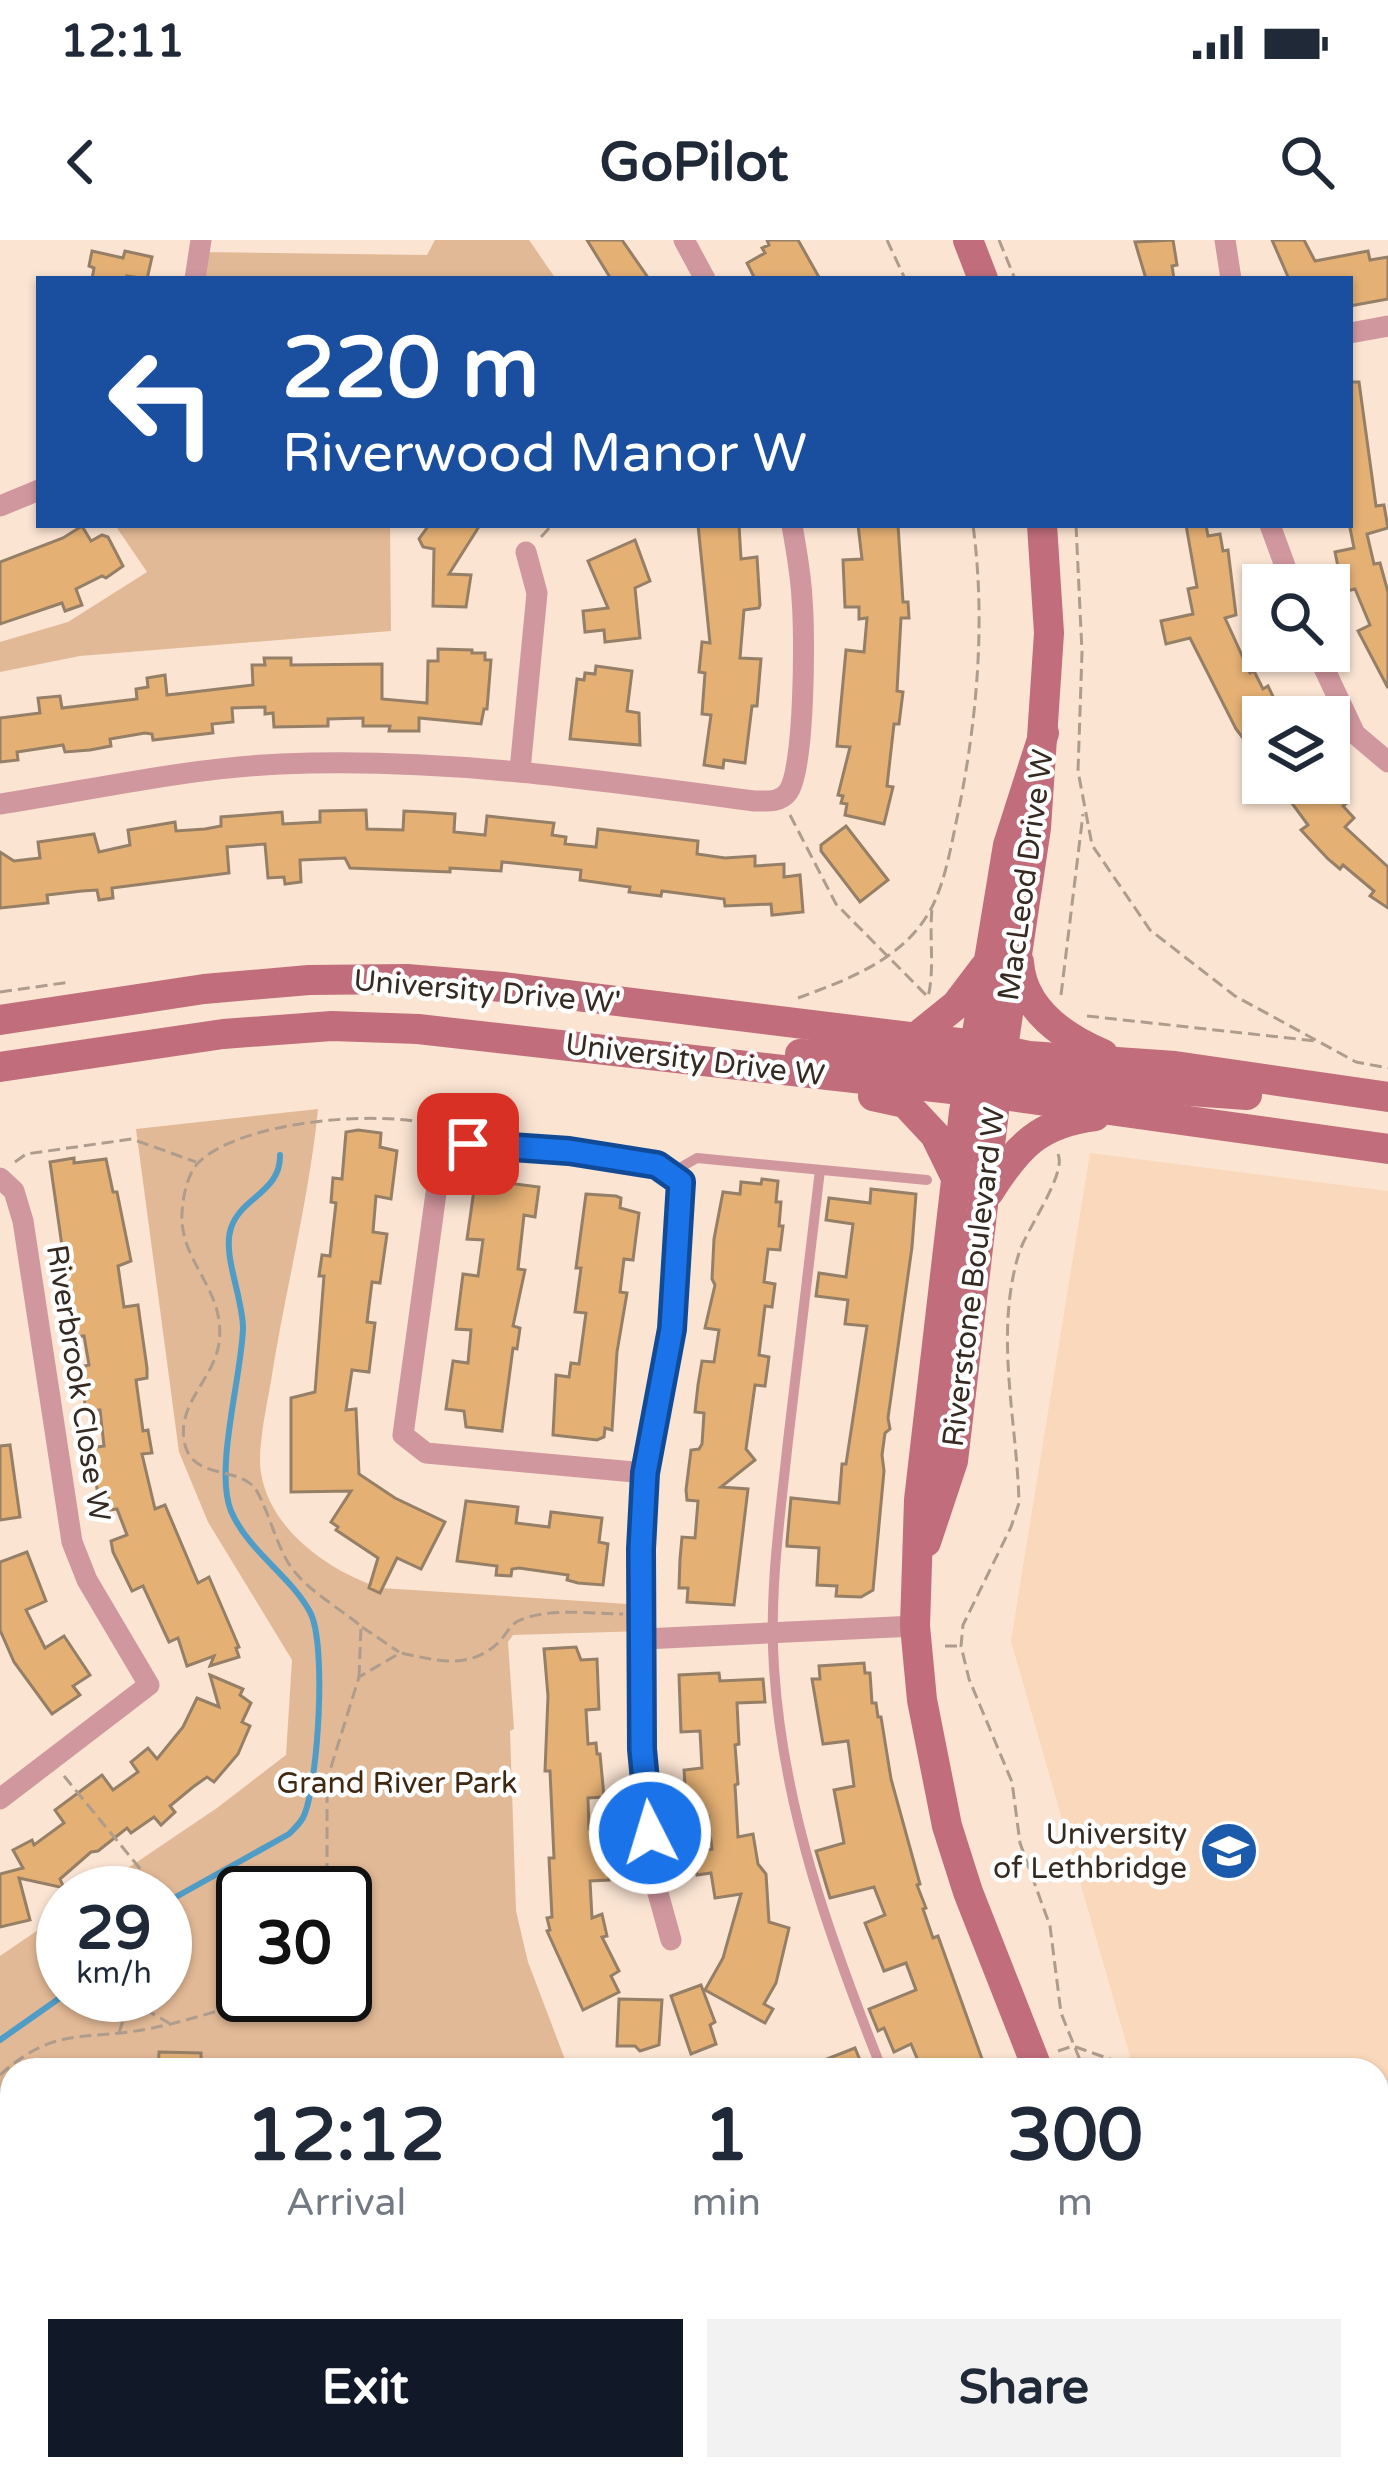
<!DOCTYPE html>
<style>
:root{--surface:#fff;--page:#f2f2f3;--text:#1f2937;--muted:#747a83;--accent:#111827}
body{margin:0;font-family:"Varela Round",sans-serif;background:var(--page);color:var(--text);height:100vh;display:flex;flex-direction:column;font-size:45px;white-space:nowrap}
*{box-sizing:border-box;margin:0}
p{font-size:39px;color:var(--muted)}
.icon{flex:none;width:66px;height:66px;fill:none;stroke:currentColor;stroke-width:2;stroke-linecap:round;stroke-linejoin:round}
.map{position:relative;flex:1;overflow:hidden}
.sheet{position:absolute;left:0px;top:1818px;width:1389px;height:423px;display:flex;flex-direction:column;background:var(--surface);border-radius:36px 36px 0 0;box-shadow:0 3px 9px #0004}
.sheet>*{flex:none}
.guide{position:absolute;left:36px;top:36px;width:1317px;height:252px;border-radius:0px;box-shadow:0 3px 9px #0004;background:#1a4fa0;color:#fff;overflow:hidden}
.controls{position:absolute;left:1242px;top:324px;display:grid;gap:24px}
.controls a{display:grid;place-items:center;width:108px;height:108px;border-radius:0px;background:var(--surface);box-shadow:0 3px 9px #0004;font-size:60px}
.speed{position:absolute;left:36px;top:1626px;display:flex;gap:24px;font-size:60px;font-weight:700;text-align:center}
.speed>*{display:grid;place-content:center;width:156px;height:156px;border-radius:50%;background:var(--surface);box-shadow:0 3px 9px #0004;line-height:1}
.speed small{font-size:30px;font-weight:400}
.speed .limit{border:6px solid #111;border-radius:18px;background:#fff;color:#111}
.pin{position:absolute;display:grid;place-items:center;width:102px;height:102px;color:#fff;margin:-51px;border-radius:24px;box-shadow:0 6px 18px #0006}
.me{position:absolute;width:132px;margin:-66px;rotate:355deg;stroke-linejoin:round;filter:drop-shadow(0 0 9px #0008)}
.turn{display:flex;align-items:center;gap:42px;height:252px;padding:0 48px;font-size:54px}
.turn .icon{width:156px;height:156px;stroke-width:2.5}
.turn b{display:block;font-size:84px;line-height:102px}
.eta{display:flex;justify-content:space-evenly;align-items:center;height:204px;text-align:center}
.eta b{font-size:72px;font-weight:700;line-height:84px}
.cta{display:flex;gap:24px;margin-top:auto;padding:24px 48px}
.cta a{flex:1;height:138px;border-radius:0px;background:var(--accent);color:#fff;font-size:48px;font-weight:700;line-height:138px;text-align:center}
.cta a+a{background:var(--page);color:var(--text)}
.status{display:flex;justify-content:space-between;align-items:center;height:84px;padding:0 60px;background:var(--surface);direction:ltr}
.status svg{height:33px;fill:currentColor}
header{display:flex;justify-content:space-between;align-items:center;height:156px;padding:0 48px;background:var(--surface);font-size:54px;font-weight:700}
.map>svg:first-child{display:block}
</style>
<div class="status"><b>12:11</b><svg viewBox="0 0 49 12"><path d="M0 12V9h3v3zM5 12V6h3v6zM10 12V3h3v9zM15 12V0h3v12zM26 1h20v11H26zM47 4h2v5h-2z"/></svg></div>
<header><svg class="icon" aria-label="back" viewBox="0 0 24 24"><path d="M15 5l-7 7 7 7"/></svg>GoPilot<svg class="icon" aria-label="search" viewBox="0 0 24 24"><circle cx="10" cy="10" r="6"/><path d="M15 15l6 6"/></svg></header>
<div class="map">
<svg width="1388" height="2239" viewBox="0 0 1388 2239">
<rect width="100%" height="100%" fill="#fbe4d2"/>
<path fill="#fad8bb" d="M1090 913 1388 951V2239H1272L1268 2229H1377V1830H1134L1011 1401Z"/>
<g fill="#e2b996" fill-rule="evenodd">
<path d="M435 0H529L556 39H195L201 12 427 15Z"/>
<path d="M115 285H390L391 391 80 416 0 432V402L68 382 147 332Z"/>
<path d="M318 869C309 960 285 1051 271 1141 267 1165 257 1209 261 1233 270 1290 330 1332 381 1348L643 1365 644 1391 513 1395 508 1402 514 1489 510 1491 516 1671 528 1722 569 1830H12V2229H65L0 2239V1716L63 1673V1755H165V1653H91L217 1568 286 1515 292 1420 208 1282 179 1212 136 889ZM243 1653H345V1755H243Z"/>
</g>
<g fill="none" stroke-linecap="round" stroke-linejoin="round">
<g stroke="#4f9cc6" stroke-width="6">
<path d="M165 1663 289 1594C296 1587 302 1582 305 1573 318 1538 327 1404 310 1372 290 1335 248 1311 231 1271 214 1230 242 1134 243 1088 243 1058 222 1014 231 988 241 957 281 952 280 915"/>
<path d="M0 1800 64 1755"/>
</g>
</g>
<g fill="#e4b074" stroke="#957f67" stroke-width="3">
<path d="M587 0H622L649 39H611Z"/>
<path d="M767 0H798L820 39H755L747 23 765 13 762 8 769 5Z"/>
<path d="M1173 0 1177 25 1172 26 1174 39H1146L1135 2Z"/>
<path d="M1272 0H1304L1315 21 1368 11 1370 20 1388 17V59L1350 66V39H1289Z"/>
<path d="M92 11 123 18 125 11 152 17 147 39 127 36V39H92L94 28 89 26Z"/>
<path d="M1350 142H1359L1376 266 1384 265 1388 288 1367 294 1374 324 1380 323 1388 352V448L1358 391 1370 385 1355 349 1343 352 1335 312 1354 308 1350 288Z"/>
<path d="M429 285H480L449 334 471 335 466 367 433 366 434 309 423 307 419 299Z"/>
<path d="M698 285H739L741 319 757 317 760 365 759 368 744 370 740 418 761 419 757 466H752L745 523 724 520 723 528 704 525 711 475 702 474 705 433 699 432 702 402 710 403Z"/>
<path d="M858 285H898L903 362H908L909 378H901L897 451 903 452 899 484H894L887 546 893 547 884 584 845 575 847 564 841 563 843 556 838 555 850 507 837 506 846 410 864 412 867 378 859 379V367H845L843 320 862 319Z"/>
<path d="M1186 285H1206L1208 296 1220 294 1223 311 1228 310 1236 375 1225 378 1250 433 1254 431 1263 449 1268 446 1283 477H1263V524L1236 489 1190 398 1166 404 1161 381 1193 374 1188 349 1197 347Z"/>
<path d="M82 286 91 301 102 295 108 297 123 326 106 338 102 336 76 349 82 365 65 371 62 363 0 384V322L63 298Z"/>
<path d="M635 300 650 341 635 348 640 398 605 402 604 390 585 392 583 371 608 368 588 321Z"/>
<path d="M438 409 472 410V413H485V420H491L487 469H484L481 484 419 478V491H389L390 486H363V478L328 479V486L274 487 273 473 265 474V467L232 468 233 482 212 484 213 493 153 500 152 494 145 493 110 499 111 506 90 510 65 512 63 505 17 512 18 520 0 522V478L40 473 38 458 60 456 62 468 137 459 136 449 148 447 147 438 165 435 167 455 253 445 252 425H265L264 418H291V425L382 424V459L427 463 428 421H438Z"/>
<path d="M596 426 632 431 627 471 639 473 640 505 570 499 577 439 584 440 585 433 595 434Z"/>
<path d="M1277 543H1314L1324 558 1335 548 1348 562 1343 566 1354 578 1345 587 1388 627V668L1370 656 1374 651 1343 625 1340 629 1328 619 1301 590 1308 585Z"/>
<path d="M366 570 367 589 403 590 404 571 425 572 455 574 454 592 485 595 487 576 554 583 552 595 566 597 565 604 596 607 598 589 698 601 697 614 725 618 755 616V626L784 624V637L800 635 803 672 772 675 771 664 725 666 724 659 662 651 661 656 629 652 630 647 580 640 581 630 502 622 501 631 450 628V632L350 628 345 618 300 620 301 642 285 644 284 637 268 638 265 604 227 607 229 633 112 648 113 658 99 660 97 650 82 651 47 655 48 663 0 668V612L14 621 40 618 38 602 94 594 99 612 130 605 128 590 175 582 176 591 205 589 221 586V577L282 572 283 584 320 582V571Z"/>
<path d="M846 586 888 640 860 662 821 611V605Z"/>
<path d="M358 890 381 893 380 907 397 911 391 959 376 956 373 992 387 994 380 1043 372 1042 367 1082 375 1083 369 1132 352 1130 346 1170 356 1169 359 1234 395 1258 445 1282 421 1329 397 1318 380 1353 369 1348 378 1318 336 1290 338 1287 331 1282 351 1251 291 1252V1158L315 1152 324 1036H319L322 1015 330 1016 336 963 331 962 333 938 342 939 346 892Z"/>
<path d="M74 918V923L106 919 113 952H117L131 1021 118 1026 124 1067 138 1065 147 1128V1138L136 1140 143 1191 148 1190 152 1213 142 1214 155 1269 165 1265 198 1343 209 1337 239 1407 236 1408 239 1417 210 1426 214 1416 187 1426 178 1398 169 1402 143 1346 132 1351 113 1312 111 1301 127 1295 117 1269 110 1270 108 1254 98 1255 91 1208 104 1206 100 1170 86 1172 80 1127 89 1125 84 1096 75 1097 50 922Z"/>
<path d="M762 939 778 941 776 962H781L779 986H783L780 1010 768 1009 764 1042 775 1044 772 1067 765 1066 759 1115 769 1117 765 1146 755 1145 746 1209 755 1220 721 1247 748 1249 734 1365 687 1362 688 1348H679L680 1319 682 1297 695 1298 698 1261 687 1260 686 1250 691 1210 699 1209 702 1204 704 1173 695 1172 698 1145 702 1121 714 1122 719 1090 705 1088 715 1045 712 1039 714 999 723 952 740 954 741 942 761 944Z"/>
<path d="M500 942 539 947 535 977 524 975 518 1029 525 1030 513 1086 520 1088 517 1109 513 1108 502 1191 466 1187 464 1171 446 1169 453 1121 468 1123 471 1090 456 1089 463 1034 478 1036 483 1000 467 999 474 950 494 953Z"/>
<path d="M871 949 916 954 912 1007 888 1178 890 1189 885 1193 882 1215 884 1231 873 1350 861 1357 836 1356 837 1346 817 1345 819 1308 787 1306V1302L791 1258 839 1263 842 1224H846L867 1086 845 1084 848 1060 816 1056 819 1033 846 1037 853 984 826 980 829 958 870 963Z"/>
<path d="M586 954 616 956 621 958 620 968 639 973 633 1020 624 1019 620 1052 627 1053 617 1112 612 1190 605 1188 604 1197 597 1200 553 1195 556 1135 569 1137 571 1123 579 1124 586 1073 575 1072 581 1028H576Z"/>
<path d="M10 1205 20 1277 0 1280V1206Z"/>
<path d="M466 1261 518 1267 516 1283 549 1287 551 1272 602 1278 599 1302 608 1304 603 1345 578 1343 567 1340 568 1335 519 1328 512 1329 511 1336 496 1335 497 1326 457 1321Z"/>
<path d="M27 1312 46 1361 26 1370 45 1408 64 1396 90 1435 73 1446 80 1455 52 1474 14 1422 0 1390V1322Z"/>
<path d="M576 1407 581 1420 597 1419 599 1469 586 1470 588 1504 596 1503 597 1514H600L604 1557 588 1558 589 1589 604 1590 608 1615 609 1640 590 1641 592 1678 602 1674 607 1696 602 1697 619 1731 611 1736 619 1752 583 1770 547 1691 550 1690 547 1678 552 1677 549 1618H554L550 1531H545L548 1456 544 1409Z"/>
<path d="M864 1423 865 1433H870L872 1463H876L878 1477H881L891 1539 920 1644 917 1645 926 1668 923 1669 933 1698 938 1696 986 1830H922L911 1804 894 1812 884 1788 878 1791 869 1769 916 1750 906 1723 884 1731 865 1683 885 1675 874 1647 830 1658 827 1648 816 1611 844 1603 834 1550 854 1546 848 1501 823 1504 812 1439H820L819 1426Z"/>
<path d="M719 1433 720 1441 763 1439 765 1462 737 1463 739 1504 735 1505 738 1544 735 1545 738 1597 753 1594 758 1624 766 1634 769 1682 789 1688 776 1743 764 1764 773 1769 765 1783 705 1750 723 1718 741 1654 715 1658 711 1633 697 1635 693 1613 712 1609 708 1576 687 1577 684 1530 702 1528 700 1491 681 1492 679 1435Z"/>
<path d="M210 1435 243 1449 240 1455 251 1463 242 1482 250 1486 238 1514 214 1542 207 1537 193 1547 170 1566 175 1572 161 1585 154 1577 131 1593 127 1588 98 1611 91 1612 60 1639 64 1648 19 1638 30 1680 0 1687V1634L23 1628 13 1610 32 1600 34 1605 64 1583 55 1570 102 1535 113 1550 138 1532 131 1522 148 1508 157 1519 183 1487 197 1458 219 1467Z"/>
<path d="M701 1745 715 1782 710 1785 716 1804 691 1814 671 1756Z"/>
<path d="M619 1759 662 1760 659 1805 640 1811 635 1806H617Z"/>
<path d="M855 1808 864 1830H802L801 1829Z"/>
<path d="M159 1812 201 1813V1830H158Z"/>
</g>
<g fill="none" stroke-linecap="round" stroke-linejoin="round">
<g stroke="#ae9c8d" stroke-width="3" stroke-dasharray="12 6" stroke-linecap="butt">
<path d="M887 0 905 39"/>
<path d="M999 0 1015 39"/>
<path d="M1076 285 1082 412 1078 531 1092 605 1150 690 1235 756 1356 822 1388 828"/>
<path d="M541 297 552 285"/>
<path d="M790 575 836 664 928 757C935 729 929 698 932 669"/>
<path d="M0 752 70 742"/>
<path d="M1061 755 1083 574"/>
<path d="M798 758C849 739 905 719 932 667 945 641 951 607 957 578 977 483 986 382 973 285"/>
<path d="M1087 776 1316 801"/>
<path d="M1058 914C1067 934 1027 988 1019 1013 994 1095 1017 1180 1019 1263L1011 1287 963 1385 961 1406 969 1439 1012 1542 1020 1603 1050 1686 1061 1773 1084 1830"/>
<path d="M15 922 26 914 132 899 196 922"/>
<path d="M362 1387 399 1412"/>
<path d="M945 1406H961"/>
<path d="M359 1437 361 1386C339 1368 307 1350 291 1327 276 1307 265 1257 252 1245 232 1227 194 1238 185 1205 175 1164 214 1140 219 1103 226 1053 185 1026 182 982 181 965 186 934 199 922 243 880 383 869 437 886"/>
<path d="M64 1536 142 1631 136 1653"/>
<path d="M327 1653V1540L359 1437 400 1413C437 1420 469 1431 499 1402 506 1395 509 1386 518 1381 548 1367 591 1374 623 1374"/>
<path d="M129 1760 169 1783"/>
<path d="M119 1793 131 1755"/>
<path d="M1058 1811 1073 1806 1141 1830"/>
<path d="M0 1835C54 1786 83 1801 148 1789 188 1781 228 1768 266 1755"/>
<path d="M1377 1926 1388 1931"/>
<path d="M0 2026 12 2053"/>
<path d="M1 2209 12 2200"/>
<path d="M1265 2229 1271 2239"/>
</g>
<g stroke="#d1979f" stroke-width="10">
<path d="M820 930C809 1020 799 1111 788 1201 780 1277 769 1351 774 1428 783 1569 830 1699 882 1830"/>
<path d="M671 933 697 918 927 940"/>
<path d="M122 2229 124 2239"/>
<path d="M366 2229 371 2239"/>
<path d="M1040 2229 1043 2239"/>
<path d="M464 2239 484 2229"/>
</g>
<g stroke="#d1979f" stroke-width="21">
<path d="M684 0 705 39"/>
<path d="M1225 0 1231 39"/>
<path d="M195 39 201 0"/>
<path d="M1350 93 1388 86"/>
<path d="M0 266 39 250"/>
<path d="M1270 285 1292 345"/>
<path d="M1316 411 1355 494 1388 522"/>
<path d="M520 530 537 353 526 312"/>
<path d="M0 564C92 550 187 528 281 524 441 517 596 540 754 561 766 561 780 563 788 552 805 530 805 391 802 359 801 334 796 309 792 285"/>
<path d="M0 938 14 951 23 981 72 1302 87 1340 149 1445 0 1559"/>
<path d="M645 1233 426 1213 403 1195 442 909 468 905 569 911 657 925 681 942 672 1089 645 1233 641 1308 644 1399 642 1509 653 1635 671 1700"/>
<path d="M644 1399 915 1386"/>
<path d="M896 2229 899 2239"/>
<path d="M18 2239 65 2229"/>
</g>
<g stroke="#c16d7b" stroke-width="30">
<path d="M968 0 983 39"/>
<path d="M1019 722C1022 769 1063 797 1103 814"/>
<path d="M0 780 204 749 309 740 407 739 503 747 975 805 1029 816 1175 826 1388 857"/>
<path d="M915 798 956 765 984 728"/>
<path d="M800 814 974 821"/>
<path d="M0 827 223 794 332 786 418 789 996 854 1388 909"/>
<path d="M1019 839 1247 855"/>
<path d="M873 856 905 863 935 895 957 940"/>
<path d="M989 952C1018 906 1039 883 1095 876"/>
<path d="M926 1302 953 1221 996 854 1036 588 1049 393 1042 285"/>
<path d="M1038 1830 968 1652 947 1586 922 1460 915 1386 919 1260 964 872 1008 605 1044 493"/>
<path d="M1193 2229 1196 2239"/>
</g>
</g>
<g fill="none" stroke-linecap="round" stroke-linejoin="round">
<defs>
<path id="route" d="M468 904 569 911 657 925 681 942 672 1089 645 1233 641 1309 642 1509 650 1593"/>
</defs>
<use href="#route" stroke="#114b97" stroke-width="30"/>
<use href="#route" stroke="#1a73e8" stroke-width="21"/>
</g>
<defs>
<symbol id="university-disc" viewBox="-11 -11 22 22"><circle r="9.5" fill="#1c5bac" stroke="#fff"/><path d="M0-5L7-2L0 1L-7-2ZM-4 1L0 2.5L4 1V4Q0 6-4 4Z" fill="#fff"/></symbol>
</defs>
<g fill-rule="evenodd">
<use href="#university-disc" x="1196" y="1578" width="66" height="66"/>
</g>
<g text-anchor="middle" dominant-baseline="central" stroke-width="9" stroke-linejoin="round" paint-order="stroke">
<g font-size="30" fill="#362b22" stroke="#fff">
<text transform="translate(1026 635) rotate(-82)">MacLeod Drive W</text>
<text transform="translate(487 752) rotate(5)">University Drive W'</text>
<text transform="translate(695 820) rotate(7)">University Drive W</text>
<text transform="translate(974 1037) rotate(-83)">Riverstone Boulevard W</text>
<text transform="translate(78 1143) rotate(81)">Riverbrook Close W</text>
</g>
<g font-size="30" fill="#412811" stroke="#fff">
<text x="397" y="1543">Grand River Park</text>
</g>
<g font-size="30" fill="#362b22" stroke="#fff" text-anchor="end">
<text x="1187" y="1594">University<tspan x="1187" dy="34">of Lethbridge</tspan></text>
</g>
</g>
</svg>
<div class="controls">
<a><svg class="icon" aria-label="search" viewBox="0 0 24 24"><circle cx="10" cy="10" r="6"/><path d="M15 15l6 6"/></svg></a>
<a><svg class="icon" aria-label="layers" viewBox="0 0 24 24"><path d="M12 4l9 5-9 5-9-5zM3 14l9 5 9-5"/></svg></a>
</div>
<div class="speed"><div>29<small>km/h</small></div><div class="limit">30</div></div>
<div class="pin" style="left:468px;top:904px;background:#d93025"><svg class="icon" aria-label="arrive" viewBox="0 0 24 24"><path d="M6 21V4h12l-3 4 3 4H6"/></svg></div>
<svg class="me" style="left:650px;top:1593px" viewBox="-20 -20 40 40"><circle r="17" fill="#1a73e8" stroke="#fff" stroke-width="3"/><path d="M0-11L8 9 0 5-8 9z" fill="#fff"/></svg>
<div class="guide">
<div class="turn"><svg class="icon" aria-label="left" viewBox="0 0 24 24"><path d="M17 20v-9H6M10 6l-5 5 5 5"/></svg><div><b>220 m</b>Riverwood Manor W</div></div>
</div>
<section class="sheet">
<div class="eta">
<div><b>12:12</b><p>Arrival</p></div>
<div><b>1</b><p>min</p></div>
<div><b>300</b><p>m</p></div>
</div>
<div class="cta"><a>Exit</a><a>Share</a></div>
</section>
</div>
